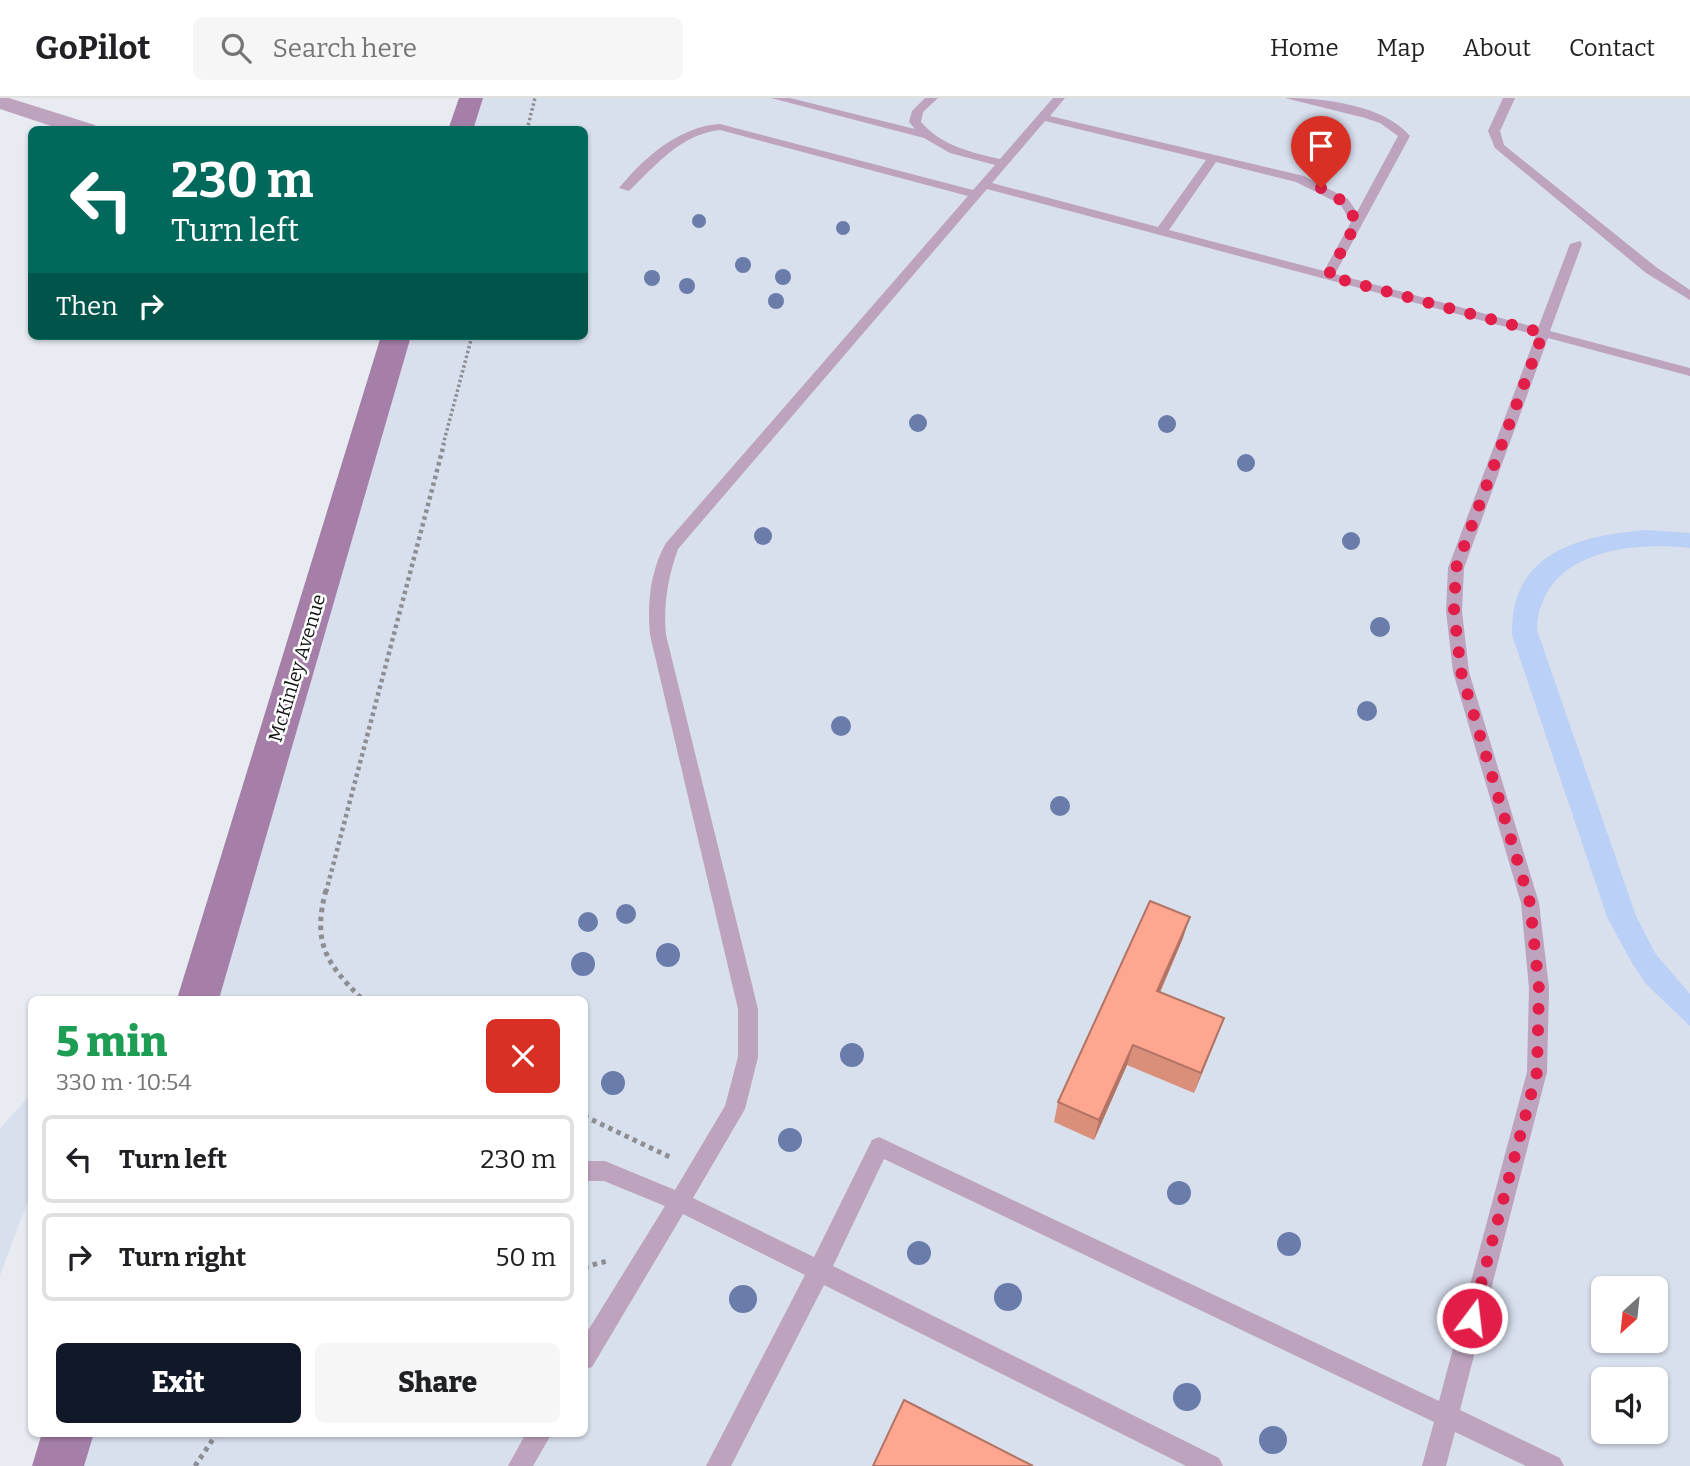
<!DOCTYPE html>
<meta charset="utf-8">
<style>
:root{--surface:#fff;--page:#f6f6f6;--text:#202124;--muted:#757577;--line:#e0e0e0;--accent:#111827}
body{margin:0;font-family:Bitter,serif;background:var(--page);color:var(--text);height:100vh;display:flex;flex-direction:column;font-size:26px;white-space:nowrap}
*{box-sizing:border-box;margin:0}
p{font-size:23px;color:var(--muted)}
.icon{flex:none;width:38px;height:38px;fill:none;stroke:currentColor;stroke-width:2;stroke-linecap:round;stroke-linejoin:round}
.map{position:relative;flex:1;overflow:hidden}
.details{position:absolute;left:28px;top:898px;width:560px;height:441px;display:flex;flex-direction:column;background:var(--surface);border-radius:10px;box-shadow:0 2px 5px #0004}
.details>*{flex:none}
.hud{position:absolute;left:28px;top:28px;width:560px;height:214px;border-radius:10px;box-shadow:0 2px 5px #0004;background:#00695c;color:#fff;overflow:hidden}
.needle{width:46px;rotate:207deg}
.controls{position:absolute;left:1591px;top:1178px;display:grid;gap:14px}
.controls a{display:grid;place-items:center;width:77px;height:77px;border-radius:10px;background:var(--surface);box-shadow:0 2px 5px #0004;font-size:35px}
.pin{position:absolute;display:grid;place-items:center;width:60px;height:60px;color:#fff;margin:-72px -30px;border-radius:50% 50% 50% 0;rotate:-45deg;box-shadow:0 0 7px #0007}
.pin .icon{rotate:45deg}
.me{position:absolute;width:77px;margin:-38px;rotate:15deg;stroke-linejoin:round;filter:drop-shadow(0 0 5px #0008)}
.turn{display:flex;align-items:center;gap:24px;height:147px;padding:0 28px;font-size:32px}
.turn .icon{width:91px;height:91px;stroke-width:2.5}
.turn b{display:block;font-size:49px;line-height:60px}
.then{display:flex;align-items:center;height:66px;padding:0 28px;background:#0003;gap:14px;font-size:26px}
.round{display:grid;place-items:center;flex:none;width:74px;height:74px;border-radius:10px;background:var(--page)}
.head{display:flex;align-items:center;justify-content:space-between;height:119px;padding:0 28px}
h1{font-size:42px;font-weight:800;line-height:52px;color:#1e9e55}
.cta{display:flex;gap:14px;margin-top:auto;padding:14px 28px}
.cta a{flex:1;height:80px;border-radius:10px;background:var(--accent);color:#fff;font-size:28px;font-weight:800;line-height:80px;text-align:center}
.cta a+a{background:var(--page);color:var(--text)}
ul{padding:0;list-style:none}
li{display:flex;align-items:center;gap:21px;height:88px;margin:0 14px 10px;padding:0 14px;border:4px solid var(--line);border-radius:10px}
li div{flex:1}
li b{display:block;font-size:26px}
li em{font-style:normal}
header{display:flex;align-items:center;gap:42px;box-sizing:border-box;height:98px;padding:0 35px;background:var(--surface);border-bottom:2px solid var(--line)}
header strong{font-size:33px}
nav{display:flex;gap:38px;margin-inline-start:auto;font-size:24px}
.search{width:490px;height:63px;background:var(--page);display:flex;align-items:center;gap:18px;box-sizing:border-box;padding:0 24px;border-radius:10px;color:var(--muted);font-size:26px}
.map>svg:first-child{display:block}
</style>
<header>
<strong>GoPilot</strong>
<div class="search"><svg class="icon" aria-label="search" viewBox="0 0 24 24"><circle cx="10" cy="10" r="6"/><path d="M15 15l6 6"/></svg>Search here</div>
<nav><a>Home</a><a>Map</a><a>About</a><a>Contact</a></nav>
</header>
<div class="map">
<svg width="1690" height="1368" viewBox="0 0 1690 1368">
<rect width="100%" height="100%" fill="#e8ebf2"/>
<g fill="#d8dfed" fill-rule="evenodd">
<path d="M471 0H1690V1368H58L68 1335H584V901H198L396 238H584V32L460 31ZM1603 1190H1656V1242H1603ZM1603 1281H1656V1334H1603Z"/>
<path d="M31 996V1095L0 1177V1031Z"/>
</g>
<path fill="#bbd0f6" d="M1645 432 1690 435V450C1628 443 1540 454 1537 532L1636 818 1655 855 1690 896V928L1646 886 1632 865 1607 819 1512 537C1510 455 1577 438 1645 432Z"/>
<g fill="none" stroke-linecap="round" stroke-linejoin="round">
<g stroke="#8c8e93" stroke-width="3.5" stroke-dasharray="2.5 2.5" stroke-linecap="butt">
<path d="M527 32 535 0"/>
<path d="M443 347 472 238"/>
</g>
<path stroke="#8c8e93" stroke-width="4.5" stroke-dasharray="3.5 3.5" stroke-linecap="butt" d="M326 794 444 346"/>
<g stroke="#8c8e93" stroke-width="5" stroke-dasharray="4.5 4.5" stroke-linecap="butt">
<path d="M326 792C312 845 326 865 362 901"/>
<path d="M584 1018 672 1060"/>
<path d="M584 1169 607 1163"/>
<path d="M195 1368 217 1335"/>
</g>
<g fill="#bea3be" fill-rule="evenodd">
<path d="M771 0H790L915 31 909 24 912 13 925 0H938L923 14 921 24C942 48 970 54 1000 61L1053 0H1065L1050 18 1304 78 1348 101 1357 114 1398 38 1380 25 1365 20 1285 0C1324 0 1384 7 1410 38L1335 176 1538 230 1570 146 1580 143 1582 146 1550 233 1690 270V278L1548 240 1464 470 1462 513 1469 574 1539 805 1549 890 1547 974 1460 1312 1560 1360 1564 1368H1526L1455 1334 1446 1368H1422L1434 1324 884 1061 833 1168 1219 1360 1223 1368H1186L824 1187 731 1368H706L805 1177 683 1116 592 1269 584 1272V1239L665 1108 604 1083H584V1063H605L675 1092 725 1008 738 959V911L650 537C647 506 650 473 666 445L968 98 720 32C681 36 656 67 629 93L619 90C645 59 678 29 720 26L973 92 995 67 950 55 924 40ZM1045 23 1206 62 1158 129 992 85ZM1216 64 1296 84 1340 106 1351 124 1324 173 1169 132ZM987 91 1536 237 1448 470 1446 513 1453 574 1521 805 1529 890 1527 974 1439 1303 879 1039 872 1042 814 1159 693 1100 745 1011 758 959V911L666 537C663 507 668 479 678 451Z"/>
<path d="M1503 0H1515L1500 33 1504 47 1656 169 1690 192V202L1646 175 1495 50 1488 33Z"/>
<path d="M526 1335H552L533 1368H508Z"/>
</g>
<path fill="#bea3be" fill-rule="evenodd" d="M0 0H9L95 27 98 32H63L0 11Z"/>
<g fill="#a67fa8" fill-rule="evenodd">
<path d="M459 0H483L473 32H448Z"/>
<path d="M381 238H411L219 901H177Z"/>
<path d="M42 1335H94L84 1368H32Z"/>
</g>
</g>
<g fill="#697caa">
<circle cx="699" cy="123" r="7"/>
<circle cx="843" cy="130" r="7"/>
<circle cx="743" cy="167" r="8"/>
<circle cx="783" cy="179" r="8"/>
<circle cx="652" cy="180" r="8"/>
<circle cx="687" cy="188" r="8"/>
<circle cx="776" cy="203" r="8"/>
<circle cx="918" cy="325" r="9"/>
<circle cx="1167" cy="326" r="9"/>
<circle cx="1246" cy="365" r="9"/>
<circle cx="763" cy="438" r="9"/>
<circle cx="1351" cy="443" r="9"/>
<circle cx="1380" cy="529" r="10"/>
<circle cx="1367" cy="613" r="10"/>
<circle cx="841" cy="628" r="10"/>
<circle cx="1060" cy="708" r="10"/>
<circle cx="626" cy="816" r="10"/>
<circle cx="588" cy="824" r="10"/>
<circle cx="668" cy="857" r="12"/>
<circle cx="583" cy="866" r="12"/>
<circle cx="852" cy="957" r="12"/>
<circle cx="613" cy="985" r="12"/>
<circle cx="790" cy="1042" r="12"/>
<circle cx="1179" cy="1095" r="12"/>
<circle cx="1289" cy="1146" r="12"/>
<circle cx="919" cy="1155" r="12"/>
<circle cx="1008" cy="1199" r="14"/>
<circle cx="743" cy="1201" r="14"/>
<circle cx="1187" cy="1299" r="14"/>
<circle cx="1273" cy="1342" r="14"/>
</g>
<path fill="#da8f7b" d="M1183 840 1160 895 1224 920 1194 995 1127 967 1094 1042 1054 1024 1058 1004Z"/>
<g fill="#b27464">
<path d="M1190 819 1183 840 1151 914 1157 893Z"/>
<path d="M1224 920 1216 941 1194 995 1201 975Z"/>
<path d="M1133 947 1127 967 1094 1042 1099 1022Z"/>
</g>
<g fill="#fea68f" stroke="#b27464" stroke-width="2">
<path d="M1150 803 1190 819 1157 893 1224 920 1201 975 1133 947 1099 1022 1058 1004Z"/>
<path d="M904 1302 1033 1368H873Z"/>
</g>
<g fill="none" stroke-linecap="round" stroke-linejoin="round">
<path stroke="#e11d48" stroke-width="12" stroke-dasharray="0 21.6" d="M1321 90 1344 104 1357 124 1328 178 1543 235 1456 470 1454 513 1461 574 1530 805 1539 891 1537 974 1472 1220"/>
</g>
<g text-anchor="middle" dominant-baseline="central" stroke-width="5" stroke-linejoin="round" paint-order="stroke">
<g font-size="19" fill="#0e0f11" stroke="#fff">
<text transform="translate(297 570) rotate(-73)">McKinley Avenue</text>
</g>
</g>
</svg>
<div class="controls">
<a><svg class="needle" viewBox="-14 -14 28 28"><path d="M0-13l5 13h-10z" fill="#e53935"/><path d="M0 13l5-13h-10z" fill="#757577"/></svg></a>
<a><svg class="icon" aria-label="sound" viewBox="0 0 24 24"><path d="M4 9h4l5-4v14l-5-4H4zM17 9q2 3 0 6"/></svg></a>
</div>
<div class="pin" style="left:1321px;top:90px;background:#d93025"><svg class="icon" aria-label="arrive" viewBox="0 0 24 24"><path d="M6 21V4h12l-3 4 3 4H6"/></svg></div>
<svg class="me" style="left:1472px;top:1220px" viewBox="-20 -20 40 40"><circle r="17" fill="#e11d48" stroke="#fff" stroke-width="3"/><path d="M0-11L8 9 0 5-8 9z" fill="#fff"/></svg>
<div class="hud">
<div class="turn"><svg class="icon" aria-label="left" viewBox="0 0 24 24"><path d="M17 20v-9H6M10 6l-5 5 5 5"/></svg><div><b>230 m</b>Turn left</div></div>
<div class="then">Then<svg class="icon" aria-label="right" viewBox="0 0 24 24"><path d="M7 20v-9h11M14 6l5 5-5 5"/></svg></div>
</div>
<section class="details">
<div class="head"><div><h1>5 min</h1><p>330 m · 10:54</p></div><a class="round" style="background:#d93025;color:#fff"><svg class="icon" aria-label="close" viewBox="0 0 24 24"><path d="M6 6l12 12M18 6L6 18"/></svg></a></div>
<ul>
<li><svg class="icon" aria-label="left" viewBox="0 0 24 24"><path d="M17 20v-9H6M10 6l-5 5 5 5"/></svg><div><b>Turn left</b></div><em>230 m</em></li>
<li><svg class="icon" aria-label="right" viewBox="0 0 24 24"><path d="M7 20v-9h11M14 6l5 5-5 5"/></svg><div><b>Turn right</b></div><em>50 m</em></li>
</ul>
<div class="cta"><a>Exit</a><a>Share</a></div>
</section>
</div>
